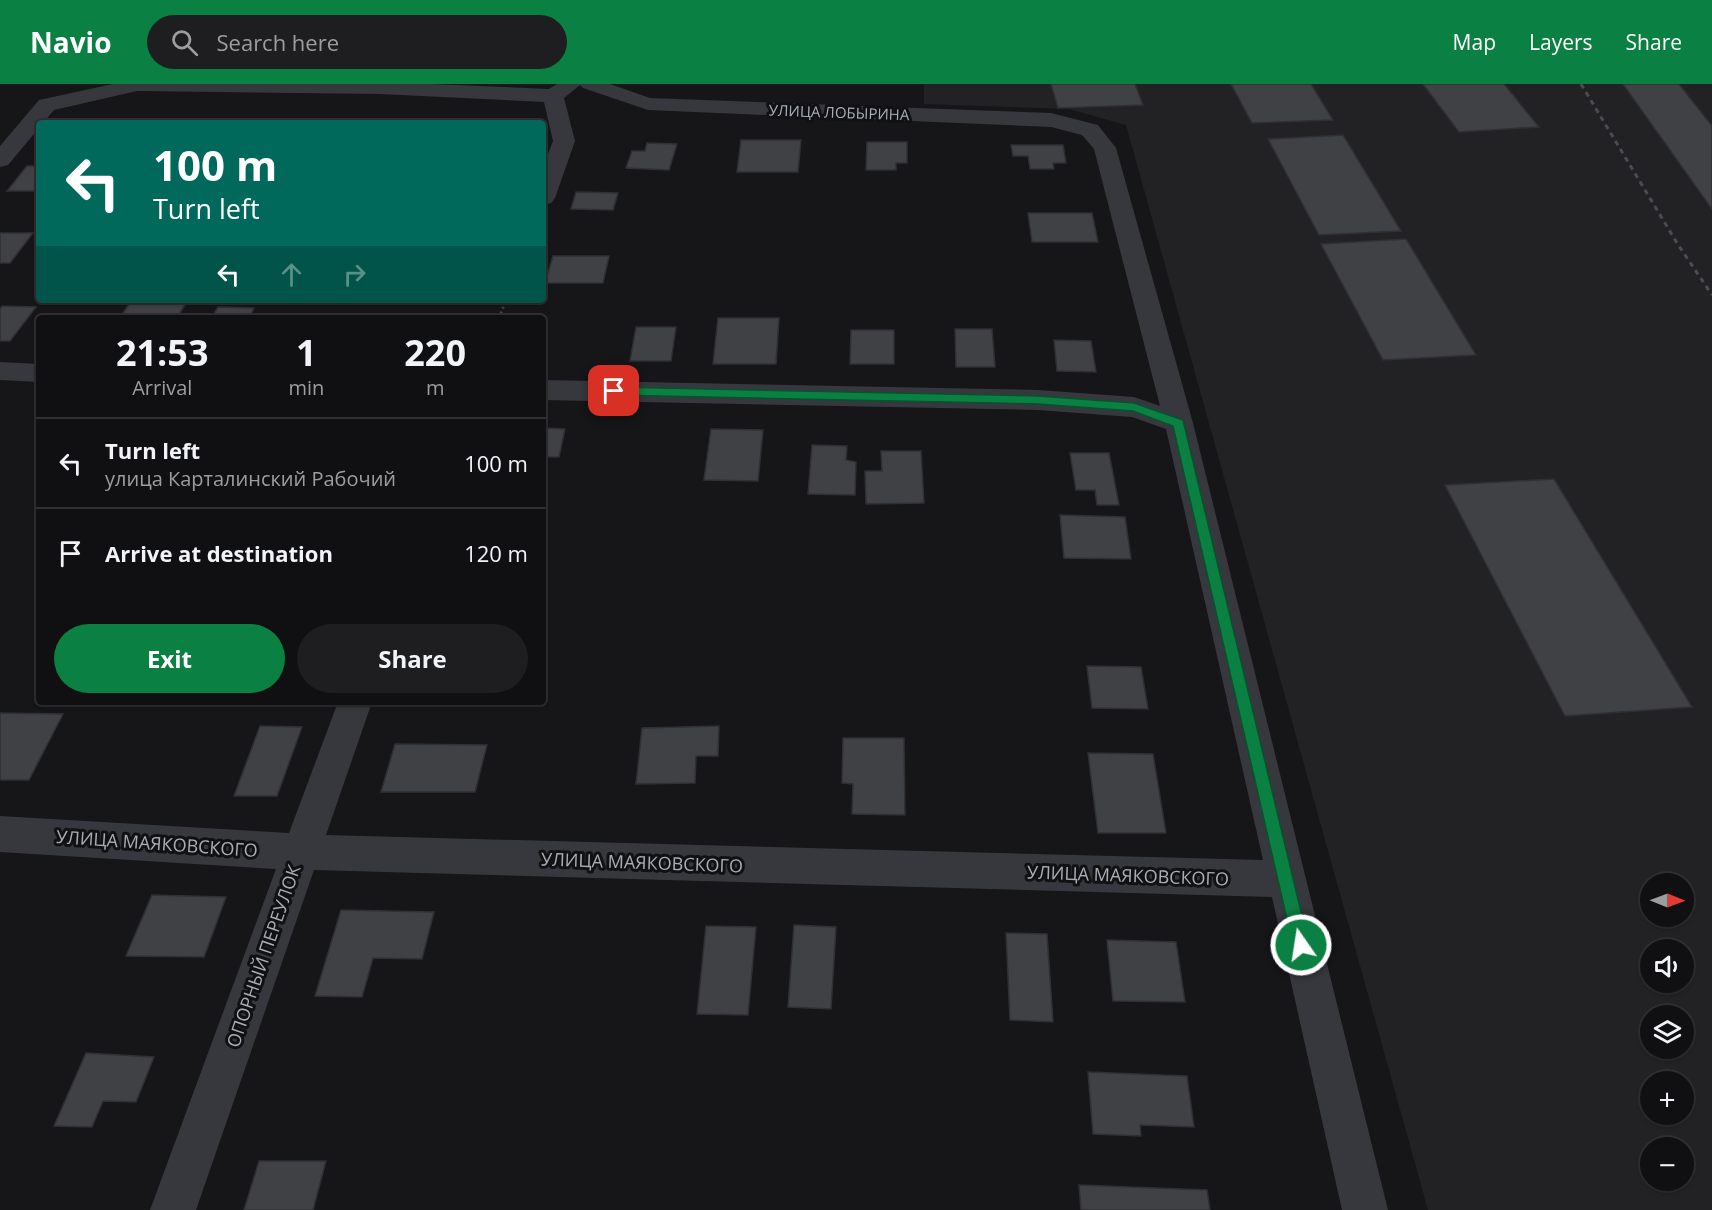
<!DOCTYPE html>
<meta charset="utf-8">
<style>
:root{--surface:#101012;--page:#1e1e20;--text:#f1f3f6;--muted:#9c9d9f;--line:#303032;--accent:#0b8043}
body{margin:0;font-family:"Open Sans",sans-serif;background:var(--page);color:var(--text);height:100vh;display:flex;flex-direction:column;font-size:22px;white-space:nowrap}
*{box-sizing:border-box;margin:0}
p{font-size:20px;color:var(--muted)}
.icon{flex:none;width:33px;height:33px;fill:none;stroke:currentColor;stroke-width:2;stroke-linecap:round;stroke-linejoin:round}
.map{position:relative;flex:1;overflow:hidden}
.panel{position:absolute;left:36px;top:231px;width:510px;height:390px;display:flex;flex-direction:column;background:var(--surface);border-radius:6px;box-shadow:0 2px 4px #0004,0 0 0 2px var(--line)}
.panel>*{flex:none}
.top-card{position:absolute;left:36px;top:36px;width:510px;height:183px;border-radius:6px;box-shadow:0 2px 4px #0004,0 0 0 2px var(--line);background:#00695c;color:#fff;overflow:hidden}
.needle{width:39px;rotate:91deg}
.buttons{position:absolute;left:1640px;top:789px;display:grid;gap:12px}
.buttons a{display:grid;place-items:center;width:54px;height:54px;border-radius:50%;background:var(--surface);box-shadow:0 2px 4px #0004,0 0 0 2px var(--line);font-size:30px}
.pin{position:absolute;display:grid;place-items:center;width:51px;height:51px;color:#fff;margin:-26px;border-radius:12px;box-shadow:0 3px 9px #0006}
.me{position:absolute;width:66px;margin:-33px;rotate:347deg;stroke-linejoin:round;filter:drop-shadow(0 0 4px #0008)}
.turn{display:flex;align-items:center;gap:21px;height:126px;padding:0 18px;font-size:27px}
.turn .icon{width:78px;height:78px;stroke-width:2.5}
.turn b{display:block;font-size:42px;line-height:51px}
.lanes{display:flex;align-items:center;height:57px;padding:0 18px;background:#0003;justify-content:center;gap:30px;direction:ltr}
.lanes .off{opacity:.35}
.eta{display:flex;justify-content:space-evenly;align-items:center;height:102px;text-align:center}
.eta b{font-size:36px;font-weight:700;line-height:42px}
.action{display:flex;gap:12px;margin-top:auto;padding:12px 18px}
.action a{flex:1;height:69px;border-radius:36px;background:var(--accent);color:#fff;font-size:24px;font-weight:700;line-height:69px;text-align:center}
.action a+a{background:var(--page);color:var(--text)}
ul{padding:0;list-style:none}
li{display:flex;align-items:center;gap:18px;height:90px;padding:0 18px;border-top:2px solid var(--line)}
li div{flex:1}
li b{display:block;font-size:22px}
li em{font-style:normal}
header{display:flex;align-items:center;gap:36px;box-sizing:border-box;height:84px;padding:0 30px;background:var(--accent);color:#fff}
header strong{font-size:28px}
nav{display:flex;gap:33px;margin-inline-start:auto;font-size:21px}
.search{width:420px;height:54px;background:var(--page);display:flex;align-items:center;gap:15px;box-sizing:border-box;padding:0 21px;border-radius:33px;color:var(--muted);font-size:22px}
.map>svg:first-child{display:block}
</style>
<header>
<strong>Navio</strong>
<div class="search"><svg class="icon" aria-label="search" viewBox="0 0 24 24"><circle cx="10" cy="10" r="6"/><path d="M15 15l6 6"/></svg>Search here</div>
<nav><a>Map</a><a>Layers</a><a>Share</a></nav>
</header>
<div class="map">
<svg width="1712" height="1126" viewBox="0 0 1712 1126">
<rect width="100%" height="100%" fill="#161618"/>
<path fill="#222225" fill-rule="evenodd" d="M924 0H1712V1126H1428L1126 41 1069 25 924 20ZM1650 800H1683V832H1650ZM1650 866H1683V898H1650ZM1650 932H1683V964H1650ZM1650 998H1683V1030H1650ZM1650 1064H1683V1096H1650Z"/>
<g fill="#404145" stroke="#303034" stroke-width="1.5">
<path d="M1051 0H1135L1143 21 1058 24Z"/>
<path d="M1231 0H1311L1333 36 1252 39Z"/>
<path d="M1423 0H1504L1539 43 1459 48Z"/>
<path d="M1623 0H1679L1712 42V125Z"/>
<path d="M1343 51 1401 147 1319 151 1268 55Z"/>
<path d="M741 56H801L798 88H737Z"/>
<path d="M867 58H907V79H896V86H866Z"/>
<path d="M647 59 677 60 669 86 626 84 632 67H645Z"/>
<path d="M1011 61H1063L1066 79H1053L1054 85H1030L1028 72H1013Z"/>
<path d="M27 82H39V107H7Z"/>
<path d="M576 108 618 109 613 126 571 125Z"/>
<path d="M1028 129H1092L1098 158H1032Z"/>
<path d="M0 149H33L10 179H0Z"/>
<path d="M1406 155 1476 271 1383 276 1321 160Z"/>
<path d="M553 172H609L603 199H545Z"/>
<path d="M131 217H187L177 234H120Z"/>
<path d="M2 222 36 223 10 257H0V225Z"/>
<path d="M218 223 254 224 249 234H212Z"/>
<path d="M718 234H779L776 280H713Z"/>
<path d="M636 243H676L671 277H630Z"/>
<path d="M955 245H992L995 283H956Z"/>
<path d="M851 246H894V280H850Z"/>
<path d="M1054 256 1091 257 1096 288 1057 287Z"/>
<path d="M543 344 565 345 559 373H543Z"/>
<path d="M711 345 763 346 758 397 704 396Z"/>
<path d="M812 361 847 362 846 376 856 378 855 411 808 410Z"/>
<path d="M881 367H921L924 419 866 420 865 387H882Z"/>
<path d="M1070 369H1109L1119 421H1097L1095 406H1076Z"/>
<path d="M1554 395 1692 623 1565 632 1445 401Z"/>
<path d="M1060 431 1125 433 1131 475 1064 474Z"/>
<path d="M1087 582 1141 583 1148 625 1092 624Z"/>
<path d="M0 629 63 630 29 696H0Z"/>
<path d="M260 642 302 643 277 712H234Z"/>
<path d="M719 642 718 672H696L695 699 636 700 642 644Z"/>
<path d="M843 654H904L905 731 852 730 853 700 842 699Z"/>
<path d="M395 660 487 661 475 708H381Z"/>
<path d="M1088 669 1153 670 1166 749H1098Z"/>
<path d="M152 811 226 813 204 873 126 872Z"/>
<path d="M341 826 434 828 422 875 373 874 362 913 315 912Z"/>
<path d="M794 841 836 843 831 925 788 923Z"/>
<path d="M706 842 756 843 748 931 697 930Z"/>
<path d="M1006 849 1047 850 1053 938 1010 936Z"/>
<path d="M1107 856 1176 858 1185 918 1113 917Z"/>
<path d="M86 969 154 973 136 1018 103 1017 92 1043 54 1042Z"/>
<path d="M1088 988 1187 992 1194 1043 1140 1041 1141 1052 1093 1050Z"/>
<path d="M259 1077H326L313 1126H244Z"/>
<path d="M1079 1101 1207 1106 1210 1126H1081Z"/>
</g>
<g fill="none" stroke-linecap="round" stroke-linejoin="round">
<path stroke="#3d3f44" stroke-width="3" stroke-dasharray="2 3" stroke-linecap="butt" d="M499 234 506 216"/>
<g fill="#37383d" fill-rule="evenodd">
<path d="M113 0H431L549 5 557 0H610L650 14 1051 29 1098 41 1116 64 1193 339 1388 1126H1342L1272 813 314 786 196 1126H150L276 785 0 768V732L289 749 338 618H372L326 751 1263 776 1166 345 1132 333 1038 326 543 316V296L1038 306 1134 313 1160 322 1094 65 1082 51 1051 43 648 26 583 4 580 1 564 14 575 57 555 114 551 119 543 121V83L553 57 544 18 380 10 137 7 54 26 43 39H39V44L8 81 0 83V62L39 16Z"/>
<path d="M0 278 39 280V298L0 296Z"/>
</g>
<path stroke="#4a4c52" stroke-width="3" stroke-dasharray="5 4.5" stroke-linecap="butt" d="M1581 0 1677 159 1712 211"/>
</g>
<path fill="#0b8043" stroke="#07532c" stroke-width="1.5" d="M614 303 1038 312 1134 319 1183 336 1309 861 1306 867 1301 869 1295 867 1293 861 1173 342 1133 327 1038 320 614 311 608 307Z"/>
<g text-anchor="middle" dominant-baseline="central" stroke-width="6" stroke-linejoin="round" paint-order="stroke">
<g font-size="15" fill="#a8adb8" stroke="#111113">
<text transform="translate(839 28) rotate(2)">УЛИЦА ЛОБЫРИНА</text>
</g>
<g font-size="18" fill="#a8adb8" stroke="#111113">
<text transform="translate(157 759) rotate(4)">УЛИЦА МАЯКОВСКОГО</text>
<text transform="translate(642 778) rotate(2)">УЛИЦА МАЯКОВСКОГО</text>
<text transform="translate(1128 791) rotate(2)">УЛИЦА МАЯКОВСКОГО</text>
<text transform="translate(263 872) rotate(-71)">ОПОРНЫЙ ПЕРЕУЛОК</text>
</g>
</g>
</svg>
<div class="buttons">
<a><svg class="needle" viewBox="-14 -14 28 28"><path d="M0-13l5 13h-10z" fill="#e53935"/><path d="M0 13l5-13h-10z" fill="#9c9d9f"/></svg></a>
<a><svg class="icon" aria-label="sound" viewBox="0 0 24 24"><path d="M4 9h4l5-4v14l-5-4H4zM17 9q2 3 0 6"/></svg></a>
<a><svg class="icon" aria-label="layers" viewBox="0 0 24 24"><path d="M12 4l9 5-9 5-9-5zM3 14l9 5 9-5"/></svg></a>
<a>+</a>
<a>−</a>
</div>
<div class="pin" style="left:614px;top:307px;background:#d93025"><svg class="icon" aria-label="arrive" viewBox="0 0 24 24"><path d="M6 21V4h12l-3 4 3 4H6"/></svg></div>
<svg class="me" style="left:1301px;top:861px" viewBox="-20 -20 40 40"><circle r="17" fill="#0b8043" stroke="#fff" stroke-width="3"/><path d="M0-11L8 9 0 5-8 9z" fill="#fff"/></svg>
<div class="top-card">
<div class="turn"><svg class="icon" aria-label="left" viewBox="0 0 24 24"><path d="M17 20v-9H6M10 6l-5 5 5 5"/></svg><div><b>100 m</b>Turn left</div></div>
<div class="lanes"><svg class="icon" aria-label="left" viewBox="0 0 24 24"><path d="M17 20v-9H6M10 6l-5 5 5 5"/></svg><svg class="icon off" aria-label="ahead" viewBox="0 0 24 24"><path d="M12 20V5M6 11l6-6 6 6"/></svg><svg class="icon off" aria-label="right" viewBox="0 0 24 24"><path d="M7 20v-9h11M14 6l5 5-5 5"/></svg></div>
</div>
<section class="panel">
<div class="eta">
<div><b>21:53</b><p>Arrival</p></div>
<div><b>1</b><p>min</p></div>
<div><b>220</b><p>m</p></div>
</div>
<ul>
<li><svg class="icon" aria-label="left" viewBox="0 0 24 24"><path d="M17 20v-9H6M10 6l-5 5 5 5"/></svg><div><b>Turn left</b><p>улица Карталинский Рабочий</p></div><em>100 m</em></li>
<li><svg class="icon" aria-label="arrive" viewBox="0 0 24 24"><path d="M6 21V4h12l-3 4 3 4H6"/></svg><div><b>Arrive at destination</b></div><em>120 m</em></li>
</ul>
<div class="action"><a>Exit</a><a>Share</a></div>
</section>
</div>
